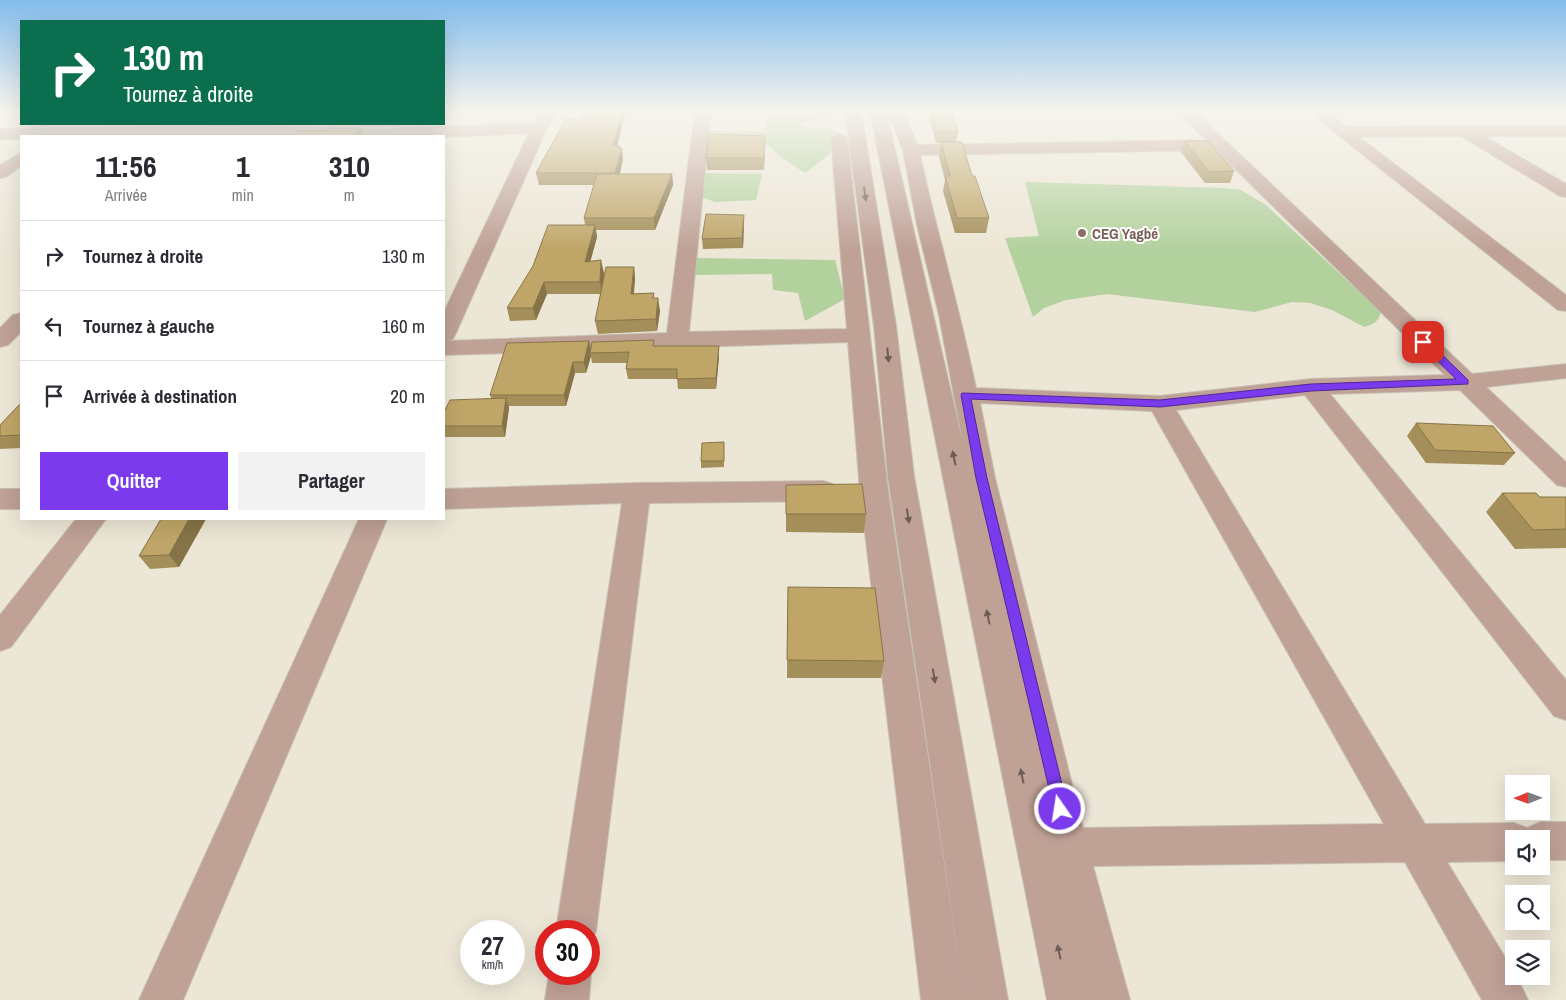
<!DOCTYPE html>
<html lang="fr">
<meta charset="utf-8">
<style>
:root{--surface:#fff;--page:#f2f2f3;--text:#2b2b33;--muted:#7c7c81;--line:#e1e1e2;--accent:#7c3aed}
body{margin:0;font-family:"Archivo Narrow",sans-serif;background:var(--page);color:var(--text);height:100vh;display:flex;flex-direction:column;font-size:19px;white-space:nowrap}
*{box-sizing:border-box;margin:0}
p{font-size:16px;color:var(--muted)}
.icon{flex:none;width:28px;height:28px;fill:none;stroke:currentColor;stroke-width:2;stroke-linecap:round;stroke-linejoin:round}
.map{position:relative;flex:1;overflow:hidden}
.side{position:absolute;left:20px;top:135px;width:425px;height:385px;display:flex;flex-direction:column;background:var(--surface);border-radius:0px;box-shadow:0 5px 20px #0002}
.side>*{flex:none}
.banner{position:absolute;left:20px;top:20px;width:425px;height:105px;border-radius:0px;box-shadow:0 5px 20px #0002;background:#0b6e4f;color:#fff;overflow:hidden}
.needle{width:32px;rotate:269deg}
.controls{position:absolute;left:1505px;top:775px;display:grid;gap:10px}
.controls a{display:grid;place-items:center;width:45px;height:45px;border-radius:0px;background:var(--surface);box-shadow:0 5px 20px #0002;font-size:25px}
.speed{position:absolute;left:460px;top:920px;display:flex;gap:10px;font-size:25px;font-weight:700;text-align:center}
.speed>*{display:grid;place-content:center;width:65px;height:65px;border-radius:50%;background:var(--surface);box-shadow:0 5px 20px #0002;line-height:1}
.speed small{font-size:12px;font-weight:400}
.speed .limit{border:8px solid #d22;background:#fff;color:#111}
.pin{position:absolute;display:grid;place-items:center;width:42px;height:42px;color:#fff;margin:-21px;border-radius:10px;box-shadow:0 2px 8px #0006}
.me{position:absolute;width:55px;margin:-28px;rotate:347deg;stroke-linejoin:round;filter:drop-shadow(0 0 4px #0008)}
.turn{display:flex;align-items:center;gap:18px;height:105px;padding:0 20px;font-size:22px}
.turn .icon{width:65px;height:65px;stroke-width:2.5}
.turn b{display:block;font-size:35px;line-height:42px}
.eta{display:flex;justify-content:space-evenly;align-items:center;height:85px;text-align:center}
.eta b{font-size:30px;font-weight:700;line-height:35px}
.cta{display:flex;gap:10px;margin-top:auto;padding:10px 20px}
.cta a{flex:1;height:58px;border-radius:0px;background:var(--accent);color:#fff;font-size:20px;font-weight:700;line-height:58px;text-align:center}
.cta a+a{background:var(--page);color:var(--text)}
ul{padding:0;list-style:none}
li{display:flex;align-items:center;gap:15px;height:70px;padding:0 20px;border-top:1px solid var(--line)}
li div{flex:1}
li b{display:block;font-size:19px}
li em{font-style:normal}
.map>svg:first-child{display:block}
</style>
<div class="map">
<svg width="1566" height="1000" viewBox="0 0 1566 1000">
<rect width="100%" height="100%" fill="#ece6d6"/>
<g fill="#b2d19d">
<path d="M768 111H833L832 117 798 123 808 128 834 130 836 132 830 154 805 173 782 158 768 145 702 144 705 131 766 132Z"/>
<path d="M701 173 762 174 756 200 715 202 696 195Z"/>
<path d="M1025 182 1224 188 1241 190 1266 205 1381 312C1378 323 1373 324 1364 327L1332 310 1310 303 1292 302 1255 312 1107 294 1066 300 1044 308 1033 317 1005 238 1039 236Z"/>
<path d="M697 258 835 260 845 299 805 321 798 293 773 290 772 274 695 275Z"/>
</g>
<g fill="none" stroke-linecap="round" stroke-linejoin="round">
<defs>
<g id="minor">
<path d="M542 111H558L547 128 455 335 452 340 447 341 667 333 695 111H711L689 332 847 329 831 138 839 133 847 138 888 491 964 996 888 476 874 326 845 111H861L896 326 914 476 1008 1000H921L860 491 848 342 444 355V312L529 133 444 137 21 136V139H0V129L224 126 385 129 534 123Z"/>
<path d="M870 111H886L963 444 939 315 917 225 903 150 888 111H904L917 145 1206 140 1177 111H1194L1472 374 1566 364V378L1486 387 1566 462V487L1557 485 1460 390 1330 394 1566 680V720L1554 716 1305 395 1176 410 1425 824 1514 823 1527 828 1541 822H1566V860H1541V839H1514V861L1447 862 1514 972V976H1516L1528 1000H1482L1405 862 1093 866 1130 1000H1047ZM1216 150 1445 375 1311 379 1160 396 976 388C960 310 937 233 920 155ZM980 403 1152 411 1384 824 1083 828 995 478Z"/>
<path d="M1308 111H1326L1347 127 1566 126V136H1484L1566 184V197L1560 196 1461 136 1359 137 1566 295V311L1558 310Z"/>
<path d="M21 153V166L6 177 0 178V165Z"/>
<path d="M21 313V332L8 345 0 347V328L13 315Z"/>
<path d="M823 481 833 484 837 491 833 498 823 501 649 503 596 931 589 946V931H556L622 503 444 509V489L637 483Z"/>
<rect x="0" y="489" width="21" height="20"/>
<path d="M76 519H106L11 647 0 651V615Z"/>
<path d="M359 519H387L183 1000H139Z"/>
<path d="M589 968 591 974 589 1000H545L549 974H589Z"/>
</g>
</defs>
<use href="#minor" stroke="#c6c1b3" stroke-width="2"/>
<use href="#minor" fill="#bfa196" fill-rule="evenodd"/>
</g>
<g fill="#a48e59">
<path d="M626 111 617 146H619L623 159 620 174H672L673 185 655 230H596L597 237 590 262 604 273 603 282 634 267 635 279 634 294 654 293V298L660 311 657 331 598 334 595 321 601 294H547L536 320 510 321 507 308 585 225 584 218 594 185H539L536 173 581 119Z"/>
<path d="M931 111H952L958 132 956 142 972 176 989 218 986 233H955L943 191 945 180 939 157 941 143H936L930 119Z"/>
<path d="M765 136 764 170H707L706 158Z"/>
<path d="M1185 141 1234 171 1230 183H1205L1181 152Z"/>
<path d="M744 224 743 248 703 249 702 239Z"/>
<path d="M589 341 591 348 654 346 719 357 716 389H678L677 379H628L626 369 627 363H592L591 356 586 373H575L566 406H509V408L505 437H444V412L491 398 490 395Z"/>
<path d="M21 403V448L0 449V425Z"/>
<path d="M1416 423 1515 453 1504 465 1426 463 1407 436Z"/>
<path d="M724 442V467L701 468V461Z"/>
<path d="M786 485 866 514 864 533 786 532Z"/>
<path d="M1502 493 1540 497H1566V548L1515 549 1486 512Z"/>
<path d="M161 519H206L179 567 150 569 139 556Z"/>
<path d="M788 587 884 661 881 678H787Z"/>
</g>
<g fill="#867448">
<path d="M622 111H626L614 157 613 146Z"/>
<path d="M361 128 364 136H354Z"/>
<path d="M765 136V147L764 170V158Z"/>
<path d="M619 146 620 154 622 148 623 159 617 185 615 173Z"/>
<path d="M672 174 673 185 655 230 654 218Z"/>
<path d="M744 215V224L743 248 742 238Z"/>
<path d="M595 225 597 237 587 274 585 262Z"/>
<path d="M601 260 604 273 602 294 600 282Z"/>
<path d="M634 267 635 279 632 306 631 294Z"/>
<path d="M544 282 547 294 536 320 533 308Z"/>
<path d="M658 298 660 311 657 331 656 319Z"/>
<path d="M589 341 591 353H590L591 356 586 373 584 362Z"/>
<path d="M719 346V357L716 389V378Z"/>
<path d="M573 362 575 373 566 406 564 395Z"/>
<path d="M506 398 509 408 505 437 502 426Z"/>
<path d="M189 519H206L179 567 169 555Z"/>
</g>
<g fill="#bfa567" stroke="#867448">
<path d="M583 111H622L613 146H619L618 148H622L615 173H536L566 119H581Z"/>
<path d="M932 111H952L958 132H937Z"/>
<path d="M328 128H361L354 136H294L298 131H325Z"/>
<path d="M709 134 765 136 764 158H706Z"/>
<path d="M1185 141H1208L1234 171 1209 172Z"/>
<path d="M941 142H962L972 176H975L989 218H957L945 176H950Z"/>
<path d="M597 174H672L654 218H584Z"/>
<path d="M706 214 744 215 742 238 702 239Z"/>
<path d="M548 225H595L585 262 601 260 600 282H544L533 308H507L533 266Z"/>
<path d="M606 267H634L631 294 654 293 653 298H658L656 319 595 321Z"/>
<path d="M654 340 653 346H719L716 378 677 379V369H626L629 352 590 353 592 342Z"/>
<path d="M589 341 584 362H573L564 395H490L507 343Z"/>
<path d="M506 398 502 426H444V412L450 400Z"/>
<path d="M21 403V435L0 436V425Z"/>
<path d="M1416 423 1493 426 1515 453 1435 450Z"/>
<path d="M724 442V461H701L702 443Z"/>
<path d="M862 484 866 514H786V485Z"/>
<path d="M1502 493H1536L1540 497H1566V529L1533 530Z"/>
<path d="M161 519H189L169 555 139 556Z"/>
<path d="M788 587 875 588 884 661 787 660Z"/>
</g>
<defs><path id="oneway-solid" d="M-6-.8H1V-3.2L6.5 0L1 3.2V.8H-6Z" transform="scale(1.25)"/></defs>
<g fill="#6d5d55">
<use href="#oneway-solid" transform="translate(865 194) rotate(82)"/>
<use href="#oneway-solid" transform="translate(888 355) rotate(84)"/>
<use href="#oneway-solid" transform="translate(954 458) rotate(-102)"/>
<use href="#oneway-solid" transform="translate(908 516) rotate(81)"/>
<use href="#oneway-solid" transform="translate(988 617) rotate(-102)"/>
<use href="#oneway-solid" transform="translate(934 676) rotate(81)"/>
<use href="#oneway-solid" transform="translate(1022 776) rotate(-102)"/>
<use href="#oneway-solid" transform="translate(1059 952) rotate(-102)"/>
</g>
<linearGradient id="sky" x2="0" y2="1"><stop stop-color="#83bcec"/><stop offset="0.44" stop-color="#f6f4ed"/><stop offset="1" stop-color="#f6f4ed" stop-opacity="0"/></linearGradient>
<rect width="1566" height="251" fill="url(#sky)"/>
<path fill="#7c3aed" stroke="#51269a" d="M1420 340H1427L1468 380V384L1311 391 1160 407 971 399 987 478 1068 809 1066 814 1060 816 1055 814 976 478 961 395 962 393 1160 400 1311 384 1456 379 1420 344Z"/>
<circle fill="#8d6e63" stroke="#fff" stroke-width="2" cx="1082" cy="233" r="5"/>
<g text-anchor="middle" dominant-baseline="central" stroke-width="4" stroke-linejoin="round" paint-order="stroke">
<g font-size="15" font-weight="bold" fill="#785e54" stroke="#fff" text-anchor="start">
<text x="1092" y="233">CEG Yagbé</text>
</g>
</g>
</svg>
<div class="controls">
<a><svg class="needle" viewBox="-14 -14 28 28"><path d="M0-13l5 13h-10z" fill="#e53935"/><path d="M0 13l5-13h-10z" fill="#7c7c81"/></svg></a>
<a><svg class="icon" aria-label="sound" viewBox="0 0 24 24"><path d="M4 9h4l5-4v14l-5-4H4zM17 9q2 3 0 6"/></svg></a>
<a><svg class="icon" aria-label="search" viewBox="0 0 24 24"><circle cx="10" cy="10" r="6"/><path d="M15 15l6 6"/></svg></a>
<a><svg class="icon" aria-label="layers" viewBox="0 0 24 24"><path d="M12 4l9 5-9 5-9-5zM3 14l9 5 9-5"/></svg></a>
</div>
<div class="speed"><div>27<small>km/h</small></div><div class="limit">30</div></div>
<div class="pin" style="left:1423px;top:342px;background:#d93025"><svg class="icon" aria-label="arrive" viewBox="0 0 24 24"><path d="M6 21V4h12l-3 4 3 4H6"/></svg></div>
<svg class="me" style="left:1060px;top:809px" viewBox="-20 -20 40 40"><circle r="17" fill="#7c3aed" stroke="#fff" stroke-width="3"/><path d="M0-11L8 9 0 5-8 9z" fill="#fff"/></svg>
<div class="banner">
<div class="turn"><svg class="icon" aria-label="right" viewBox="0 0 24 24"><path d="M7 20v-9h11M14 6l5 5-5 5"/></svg><div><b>130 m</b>Tournez à droite</div></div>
</div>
<section class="side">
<div class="eta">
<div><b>11:56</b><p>Arrivée</p></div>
<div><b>1</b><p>min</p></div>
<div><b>310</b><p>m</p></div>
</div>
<ul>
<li><svg class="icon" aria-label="right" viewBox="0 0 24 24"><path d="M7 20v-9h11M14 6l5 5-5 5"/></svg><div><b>Tournez à droite</b></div><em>130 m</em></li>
<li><svg class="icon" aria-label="left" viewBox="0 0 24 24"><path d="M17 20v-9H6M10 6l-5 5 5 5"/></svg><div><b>Tournez à gauche</b></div><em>160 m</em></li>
<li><svg class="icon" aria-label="arrive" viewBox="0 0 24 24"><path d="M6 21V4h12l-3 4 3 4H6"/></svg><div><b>Arrivée à destination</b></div><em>20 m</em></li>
</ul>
<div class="cta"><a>Quitter</a><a>Partager</a></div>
</section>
</div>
